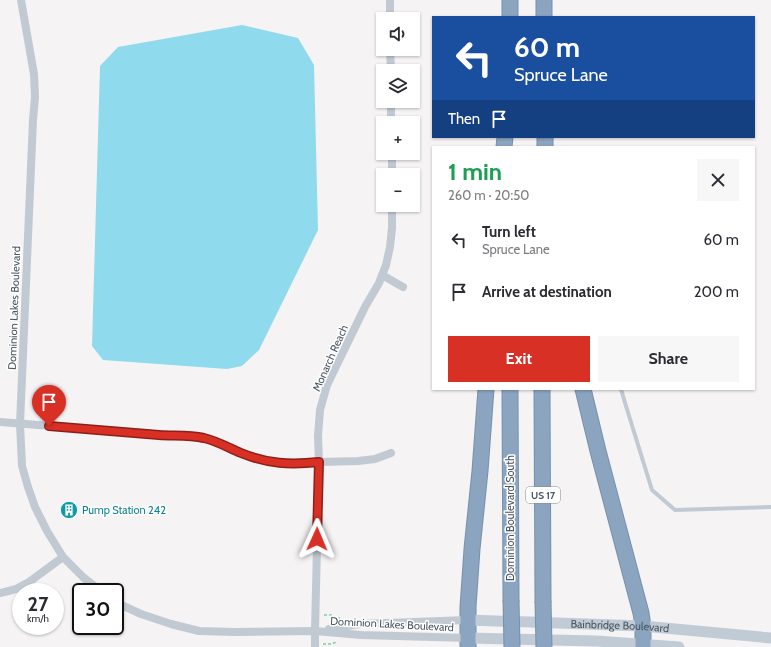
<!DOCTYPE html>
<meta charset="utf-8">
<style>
:root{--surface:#fff;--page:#f7f7f7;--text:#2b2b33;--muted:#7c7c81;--accent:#d93025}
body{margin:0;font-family:Cabin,sans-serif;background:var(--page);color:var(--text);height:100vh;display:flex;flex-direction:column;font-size:15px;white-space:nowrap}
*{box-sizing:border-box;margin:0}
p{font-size:13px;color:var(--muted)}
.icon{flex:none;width:22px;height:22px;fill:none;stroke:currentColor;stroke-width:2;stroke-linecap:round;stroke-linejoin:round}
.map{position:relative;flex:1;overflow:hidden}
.side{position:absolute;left:432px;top:146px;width:323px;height:244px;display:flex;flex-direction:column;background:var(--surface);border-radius:0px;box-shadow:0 1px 3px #0004}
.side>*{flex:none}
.hud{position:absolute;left:432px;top:16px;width:323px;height:122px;border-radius:0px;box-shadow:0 1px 3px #0004;background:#1a4fa0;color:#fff;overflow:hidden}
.controls{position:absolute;left:376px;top:12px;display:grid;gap:8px}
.controls a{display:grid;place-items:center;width:44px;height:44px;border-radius:0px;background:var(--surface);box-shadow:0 1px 3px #0004;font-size:20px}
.speed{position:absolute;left:12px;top:583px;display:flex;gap:8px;font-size:20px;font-weight:700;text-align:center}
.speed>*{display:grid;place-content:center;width:52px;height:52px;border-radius:50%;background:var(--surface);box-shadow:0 1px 3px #0004;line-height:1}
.speed small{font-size:10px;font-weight:400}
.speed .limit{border:2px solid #111;border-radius:6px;background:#fff;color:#111}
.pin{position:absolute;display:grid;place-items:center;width:34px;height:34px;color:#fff;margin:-41px -17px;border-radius:50% 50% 50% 0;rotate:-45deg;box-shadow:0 0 4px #0007}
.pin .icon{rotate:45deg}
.me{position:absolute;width:44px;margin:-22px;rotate:1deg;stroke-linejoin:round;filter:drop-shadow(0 0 3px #0008)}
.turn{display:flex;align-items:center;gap:14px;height:84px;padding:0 16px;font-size:18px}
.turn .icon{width:52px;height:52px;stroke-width:2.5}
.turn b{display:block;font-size:28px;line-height:34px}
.then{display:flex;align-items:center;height:38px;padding:0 16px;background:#0003;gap:8px;font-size:15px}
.round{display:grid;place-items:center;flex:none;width:42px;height:42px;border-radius:0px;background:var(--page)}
.summary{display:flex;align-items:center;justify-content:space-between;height:68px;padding:0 16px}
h1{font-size:24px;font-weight:700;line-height:30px;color:#1e9e55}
.primary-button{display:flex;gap:8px;margin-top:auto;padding:8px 16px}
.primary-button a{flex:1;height:46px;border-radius:0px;background:var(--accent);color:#fff;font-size:16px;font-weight:700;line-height:46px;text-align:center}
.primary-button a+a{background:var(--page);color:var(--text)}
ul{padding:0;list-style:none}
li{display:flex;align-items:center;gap:12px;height:52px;padding:0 16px}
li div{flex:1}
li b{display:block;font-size:15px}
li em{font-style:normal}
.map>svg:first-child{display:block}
</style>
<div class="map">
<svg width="771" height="647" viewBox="0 0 771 647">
<rect width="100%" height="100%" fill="#f5f3f3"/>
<path fill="#90daee" d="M242 25 298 38 314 65 318 230 259 350 242 366 227 369 103 360 92 346 100 66 118 47Z"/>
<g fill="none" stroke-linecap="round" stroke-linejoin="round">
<defs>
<g id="highway">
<path d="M510 0V17"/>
<path d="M544 0V17"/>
<path d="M545 137V147"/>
<path d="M504 147 505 137"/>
<path d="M510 389 511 600"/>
<path d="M542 389 543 601"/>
<path d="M583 389 598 451 641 613 643 626V647"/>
<path d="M468 647V607L472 549 480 471 486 389"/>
</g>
</defs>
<use href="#highway" stroke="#7690ad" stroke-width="17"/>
<g stroke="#7ad0a6" stroke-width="1.5" stroke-dasharray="3 2" stroke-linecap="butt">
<path d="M324 615H331L336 618H340"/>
<path d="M323 644H330L337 642"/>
</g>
<path stroke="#c1cad2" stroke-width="4" d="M621 389 626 406 652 490 675 510 771 507"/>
<g stroke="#c1cad2" stroke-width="8">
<path d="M21 0 34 74 35 97 33 120 20 424 22 466 28 487 35 507 47 531 63 557 84 578 102 592"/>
<path d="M390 0V19"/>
<path d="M390 49 391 71"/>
<path d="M391 101V123"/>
<path d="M392 153V175"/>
<path d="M382 275 403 287"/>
<path d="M0 422 165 435H185L204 439 223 444 241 453 260 459 279 463 299 464 319 462 358 461 375 459 391 453"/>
<path d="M0 593 16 589 29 582 63 557"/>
<path d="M115 602 141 614 171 624 199 631 234 632 315 631 361 635 468 638"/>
<path d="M329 629 360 624 468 620"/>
<path d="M315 647V631L319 462 318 436 320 410 327 385 365 307 379 283 386 265 390 247 392 228V205"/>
</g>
<g stroke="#c1cbd6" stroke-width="11">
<path id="s1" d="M468 620 643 626 771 638"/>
<path d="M468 638 596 641 679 647"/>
</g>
<use href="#highway" stroke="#8ba5c1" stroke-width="15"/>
<defs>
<g id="highway-bridge">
<path d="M511 600 512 647"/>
<path d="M543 601 544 647"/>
</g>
</defs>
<use href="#highway-bridge" stroke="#7690ad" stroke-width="17" stroke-linecap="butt"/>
<use href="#highway-bridge" stroke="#8ba5c1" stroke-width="15"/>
</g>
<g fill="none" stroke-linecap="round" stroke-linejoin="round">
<defs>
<path id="route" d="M49 426C86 429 122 432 159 435 174 436 189 435 204 438 217 441 229 448 241 453 268 464 290 465 319 462L317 539"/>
</defs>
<use href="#route" stroke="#8d1f18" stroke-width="10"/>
<use href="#route" stroke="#d93025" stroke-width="7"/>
</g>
<defs>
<symbol id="building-disc" viewBox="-11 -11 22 22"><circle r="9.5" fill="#0f9aa8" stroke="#fff"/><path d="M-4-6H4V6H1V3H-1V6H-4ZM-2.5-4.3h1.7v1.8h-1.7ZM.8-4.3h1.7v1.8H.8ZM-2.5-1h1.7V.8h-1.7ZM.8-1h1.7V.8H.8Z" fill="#fff"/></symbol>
</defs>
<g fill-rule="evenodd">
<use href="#building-disc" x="59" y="500" width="20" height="20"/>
</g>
<g text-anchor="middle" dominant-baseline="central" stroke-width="3" stroke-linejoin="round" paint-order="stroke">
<rect fill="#fff" stroke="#808990" stroke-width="1" x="526" y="487" width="34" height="16" rx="3"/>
<g font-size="10" font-weight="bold" fill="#4a5661">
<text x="543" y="495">US 17</text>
</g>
<g font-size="11" fill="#4a5661" stroke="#fff">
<text transform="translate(14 308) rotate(-88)">Dominion Lakes Boulevard</text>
<text transform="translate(330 358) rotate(-66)">Monarch Reach</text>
<text transform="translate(510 518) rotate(-90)">Dominion Boulevard South</text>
<text transform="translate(392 624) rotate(3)">Dominion Lakes Boulevard</text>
<text stroke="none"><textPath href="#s1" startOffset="152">Bainbridge Boulevard</textPath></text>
</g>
<g font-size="11" fill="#0d838f" stroke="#fff" text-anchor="start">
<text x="82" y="510">Pump Station 242</text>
</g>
</g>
</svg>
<div class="controls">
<a><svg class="icon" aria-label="sound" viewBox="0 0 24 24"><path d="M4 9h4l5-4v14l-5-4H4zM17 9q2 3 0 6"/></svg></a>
<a><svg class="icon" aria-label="layers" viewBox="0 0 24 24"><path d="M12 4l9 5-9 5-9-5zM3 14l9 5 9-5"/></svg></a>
<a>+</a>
<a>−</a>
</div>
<div class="speed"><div>27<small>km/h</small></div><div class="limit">30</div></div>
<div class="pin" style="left:49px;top:426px;background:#d93025"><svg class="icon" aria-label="arrive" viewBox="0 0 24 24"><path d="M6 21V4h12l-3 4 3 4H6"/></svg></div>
<svg class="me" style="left:317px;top:539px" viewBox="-20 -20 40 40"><path d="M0-17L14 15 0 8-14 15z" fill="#d93025" stroke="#fff" stroke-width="4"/></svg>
<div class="hud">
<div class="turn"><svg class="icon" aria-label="left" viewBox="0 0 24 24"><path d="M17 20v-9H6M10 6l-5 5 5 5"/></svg><div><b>60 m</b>Spruce Lane</div></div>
<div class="then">Then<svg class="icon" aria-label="arrive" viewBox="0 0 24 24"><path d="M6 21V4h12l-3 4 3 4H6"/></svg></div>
</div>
<section class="side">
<div class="summary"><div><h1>1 min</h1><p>260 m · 20:50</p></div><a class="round"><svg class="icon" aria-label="close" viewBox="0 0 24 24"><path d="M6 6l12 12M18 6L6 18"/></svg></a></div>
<ul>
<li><svg class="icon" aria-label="left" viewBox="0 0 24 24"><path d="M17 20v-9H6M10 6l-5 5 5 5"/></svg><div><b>Turn left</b><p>Spruce Lane</p></div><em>60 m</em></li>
<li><svg class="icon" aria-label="arrive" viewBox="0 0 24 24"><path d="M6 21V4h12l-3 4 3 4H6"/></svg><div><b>Arrive at destination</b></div><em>200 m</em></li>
</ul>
<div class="primary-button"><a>Exit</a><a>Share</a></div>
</section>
</div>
